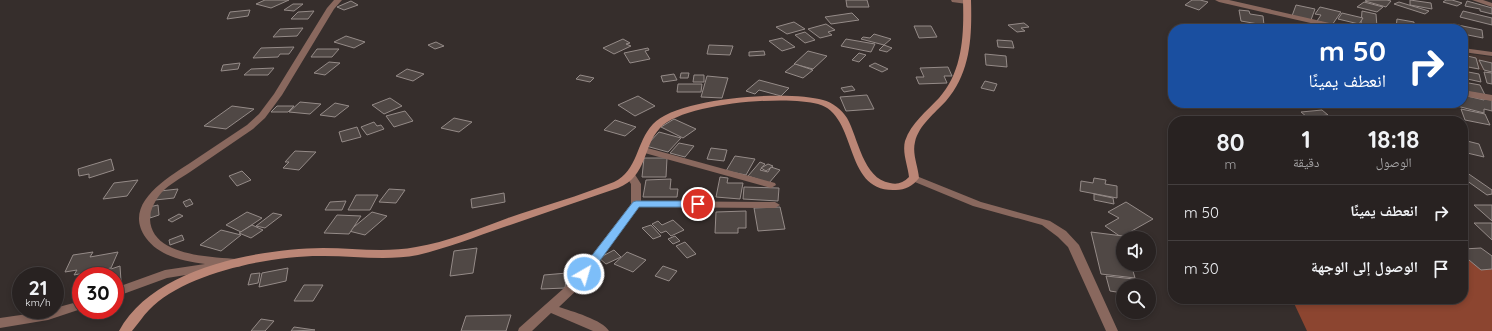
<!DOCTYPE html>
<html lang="ar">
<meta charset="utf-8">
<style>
:root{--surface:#282221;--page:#302a2a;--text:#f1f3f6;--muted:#a5a4a5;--line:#443f3f}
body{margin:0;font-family:Quicksand,"Noto Naskh Arabic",sans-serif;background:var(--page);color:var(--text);direction:rtl;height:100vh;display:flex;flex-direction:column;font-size:15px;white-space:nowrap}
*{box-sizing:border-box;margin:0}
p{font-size:13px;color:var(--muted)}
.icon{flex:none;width:22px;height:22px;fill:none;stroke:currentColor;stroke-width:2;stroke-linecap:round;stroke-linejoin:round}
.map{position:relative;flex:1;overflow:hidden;direction:ltr}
.details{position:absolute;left:1168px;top:116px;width:300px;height:188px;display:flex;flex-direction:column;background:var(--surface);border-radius:16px;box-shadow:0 2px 6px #0003,0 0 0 1px var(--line);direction:rtl}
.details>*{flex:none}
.hud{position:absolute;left:1168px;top:24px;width:300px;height:84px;border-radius:16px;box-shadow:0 2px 6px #0003,0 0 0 1px var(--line);direction:rtl;background:#1a4fa0;color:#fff;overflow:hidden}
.tools{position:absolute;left:1116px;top:231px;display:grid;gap:8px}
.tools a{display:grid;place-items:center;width:40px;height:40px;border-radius:50%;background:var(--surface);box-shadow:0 2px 6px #0003,0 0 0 1px var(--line);font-size:20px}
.speed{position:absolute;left:12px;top:267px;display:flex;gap:8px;font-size:20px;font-weight:700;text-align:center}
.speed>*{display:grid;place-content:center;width:52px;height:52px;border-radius:50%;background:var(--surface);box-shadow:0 2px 6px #0003,0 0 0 1px var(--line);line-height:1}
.speed small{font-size:10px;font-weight:400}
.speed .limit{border:6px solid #d22;background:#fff;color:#111}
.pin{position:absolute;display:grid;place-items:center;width:34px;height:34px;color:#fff;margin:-17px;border:2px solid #fff;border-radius:50%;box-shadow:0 1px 4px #0007}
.me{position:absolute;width:44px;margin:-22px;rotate:38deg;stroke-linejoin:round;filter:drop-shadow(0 0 3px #0008)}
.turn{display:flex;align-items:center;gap:14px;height:84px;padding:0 16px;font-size:18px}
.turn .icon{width:52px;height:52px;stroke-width:2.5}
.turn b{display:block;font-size:28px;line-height:34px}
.eta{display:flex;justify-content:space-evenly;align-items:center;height:68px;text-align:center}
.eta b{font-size:24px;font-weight:700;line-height:28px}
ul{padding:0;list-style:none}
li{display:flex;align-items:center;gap:12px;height:56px;padding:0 16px;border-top:1px solid var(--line)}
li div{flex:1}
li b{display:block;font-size:15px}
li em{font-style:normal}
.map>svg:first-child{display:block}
</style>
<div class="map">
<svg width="1492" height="331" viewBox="0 0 1492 331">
<rect width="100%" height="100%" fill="#362e2c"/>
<path fill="#453631" d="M1463 53 1492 57V78L1487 71 1463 67Z"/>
<path fill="#8c4530" d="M1463 252 1492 260V331H1307L1292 299H1463Z"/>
<g fill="#504845" stroke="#958b88">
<path d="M265 0H289L271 8 256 4Z"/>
<path d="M846 0H867L869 7H847Z"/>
<path d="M1192 0H1200L1208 2 1199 10 1185 5Z"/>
<path d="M1367 0H1387L1391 1 1386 7 1365 1Z"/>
<path d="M1410 0 1431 3 1432 9 1410 5Z"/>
<path d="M1446 0H1452L1462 3 1457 6 1443 2Z"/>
<path d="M351 1 358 5 344 10 337 7Z"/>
<path d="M1467 1 1492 8V14L1480 11V9L1465 6Z"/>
<path d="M1364 2 1383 7 1377 12 1357 7Z"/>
<path d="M1399 2 1429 11 1425 14 1394 4Z"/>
<path d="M293 4H303L294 11 284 10Z"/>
<path d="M1296 5 1315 9 1311 20 1292 16Z"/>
<path d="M1320 7 1341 12 1332 25 1317 21 1321 15 1315 14Z"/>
<path d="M250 10 248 16 227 19 230 12Z"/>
<path d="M1239 10 1249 11 1250 14 1263 16 1264 25 1241 21Z"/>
<path d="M314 11 308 19H291L298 12Z"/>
<path d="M1362 11 1376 14 1377 27 1361 24Z"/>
<path d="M1463 11 1492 18V25L1460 17Z"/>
<path d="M852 13 859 20 831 24 825 17Z"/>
<path d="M1342 13 1363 18 1359 24 1338 19Z"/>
<path d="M1397 19 1414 22V29L1396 28Z"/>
<path d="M794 22 805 29 787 34 776 27Z"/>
<path d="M1024 23 1029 27 1021 28 1025 31 1017 32 1008 25Z"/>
<path d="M826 24 835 30 828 32 832 35 820 38 808 29Z"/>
<path d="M1453 24 1482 30 1483 38 1463 34V29H1454Z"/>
<path d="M914 26H931L937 37 919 38Z"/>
<path d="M303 28 297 36 273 37 280 29Z"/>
<path d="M805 32 815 40 805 43 795 35Z"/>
<path d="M874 34 891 39 884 45 861 39 863 37 870 38Z"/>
<path d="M346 36 365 42 354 48 334 42Z"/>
<path d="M782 38 795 47 782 51 769 41Z"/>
<path d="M623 39 630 43 626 44 631 46 614 54 603 48Z"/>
<path d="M846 39 875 44 871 52 841 46Z"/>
<path d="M997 40 1012 41 1014 48 998 47Z"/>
<path d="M436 42 444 46 435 49 428 45Z"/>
<path d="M709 45 733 46 730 55 707 54Z"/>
<path d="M884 45 892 48 887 52 879 50Z"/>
<path d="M294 47 289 54H280L278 57 253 58 261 48Z"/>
<path d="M648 48 649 50 645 51 650 59 630 63 624 53Z"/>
<path d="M317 49H339L332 57H311Z"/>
<path d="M764 51 765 55 749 56V52Z"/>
<path d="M808 51 827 56 813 69 794 64Z"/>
<path d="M859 53 866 55 859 62 852 60Z"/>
<path d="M985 54 1006 56 1007 67 986 65Z"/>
<path d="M1463 55 1476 58 1479 69 1463 66Z"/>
<path d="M1479 60 1492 63V72L1484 70Z"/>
<path d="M329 62 340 63 325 75 314 73Z"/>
<path d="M240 63 238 69 221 71 223 65Z"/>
<path d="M875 63 888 69 882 72 869 66Z"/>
<path d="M795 64 813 70 803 78 785 72Z"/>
<path d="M948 67 952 76H944L947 83 919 84 916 77H924L920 68Z"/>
<path d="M274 68 268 75H244L251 69Z"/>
<path d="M407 69 424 74 413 81 396 76Z"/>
<path d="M1463 71 1479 74 1481 82 1463 78Z"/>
<path d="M1484 72 1492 73V84L1487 83Z"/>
<path d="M681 73H689L688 78H680Z"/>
<path d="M674 74 677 80 663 82 661 76Z"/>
<path d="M580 75 594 78 590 82 576 79Z"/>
<path d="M694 75H704V82H693Z"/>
<path d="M707 76 728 78 722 98 701 97Z"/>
<path d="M759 80 789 88 781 96 759 90 755 94 746 91Z"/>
<path d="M985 81 997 84 994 91 981 88Z"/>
<path d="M1463 82 1480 85 1485 95 1463 91Z"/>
<path d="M678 84H702L701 92H677Z"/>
<path d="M852 86 855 90 844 92 841 88Z"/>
<path d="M867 95 874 109 846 111 840 97Z"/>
<path d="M1463 95 1484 100V99L1492 100V111L1484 109V113L1457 106V103H1463Z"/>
<path d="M638 96 655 106 635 116 618 105Z"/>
<path d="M390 98 402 106 384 114 372 105Z"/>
<path d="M300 102 321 104 310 114 289 112Z"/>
<path d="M335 103 349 106 335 117 320 115Z"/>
<path d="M232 106 254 109 226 129 204 126Z"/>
<path d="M277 106H294L288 112H271Z"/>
<path d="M1461 109 1485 114 1490 125 1465 120Z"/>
<path d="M1322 110 1328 115 1307 117 1301 112Z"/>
<path d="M405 111 413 121 394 127 386 116Z"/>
<path d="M1403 116 1426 121H1404Z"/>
<path d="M1301 117 1337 118 1340 121H1305Z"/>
<path d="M454 118 472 122 459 132 441 128Z"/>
<path d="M674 119 696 129 683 138 661 127Z"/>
<path d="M615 120 636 127 625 136 604 130Z"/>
<path d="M374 122 377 126 381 125 384 129 367 135 361 127Z"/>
<path d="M357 127 361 137 342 142 339 132Z"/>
<path d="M659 132 681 138 668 152 646 146Z"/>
<path d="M1463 140 1479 144 1484 157 1463 152Z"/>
<path d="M679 143 694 146 685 157 670 153Z"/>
<path d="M711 148 727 150 724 161 707 159Z"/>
<path d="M295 151 316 152 299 170 283 168 289 162H285Z"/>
<path d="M735 156 755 159 746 175 726 171Z"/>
<path d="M644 158H667L666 177H642Z"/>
<path d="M111 159 114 170 89 178V174L79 176 78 169Z"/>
<path d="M760 162 765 164 760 170 768 172 771 167 780 170 769 183 748 176Z"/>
<path d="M768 164 773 166 766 171 761 168Z"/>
<path d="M1463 170 1492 190V194L1487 195 1463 178Z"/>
<path d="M242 171 251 180 237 186 229 176Z"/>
<path d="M720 177 728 178 727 183H743L740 199 716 197Z"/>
<path d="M1094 178 1106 180 1105 184 1117 186V198L1080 191 1081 181 1093 183Z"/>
<path d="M671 179 670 189H678L677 197H643L646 180Z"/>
<path d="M138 180 127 196 103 199 114 183Z"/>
<path d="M744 187 779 188 778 201 743 199Z"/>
<path d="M178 189 174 198 155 200 160 191Z"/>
<path d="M389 189 405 190 396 203 379 202Z"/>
<path d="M504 193 505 202 472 208 471 199Z"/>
<path d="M1094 194 1113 198 1114 204 1094 200Z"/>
<path d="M356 195H378L370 210H348Z"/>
<path d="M190 199 193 204 186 207 183 202Z"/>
<path d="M346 201 342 210H325L330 202Z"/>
<path d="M1126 202 1153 219 1121 237 1105 226 1119 218 1108 212Z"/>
<path d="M158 205 159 215 150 218 149 207Z"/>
<path d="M1474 205H1492V221Z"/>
<path d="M780 207 785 229 758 231 754 208Z"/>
<path d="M746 211V228H738V233H715L716 212Z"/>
<path d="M247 212 262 218 241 232 226 225Z"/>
<path d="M372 212 387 216 365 235 349 231Z"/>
<path d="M273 213 282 215 265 228 256 226Z"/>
<path d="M179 214 183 216 172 222 168 220Z"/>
<path d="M337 215 361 216 349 234 324 233Z"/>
<path d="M673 220 684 230 671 236 666 231 661 233 652 224 658 221 662 225Z"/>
<path d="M1474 223H1492V240Z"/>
<path d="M252 225 263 230 251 238 239 233Z"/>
<path d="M651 225 661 236 653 239 642 228Z"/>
<path d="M221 230 241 235 221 251 200 245Z"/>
<path d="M1091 232 1123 236V264H1131L1135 278 1101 274Z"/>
<path d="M182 235 184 240 170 245 169 240Z"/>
<path d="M675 236 680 241 673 244 668 239Z"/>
<path d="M685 242 696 254 687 258 676 246Z"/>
<path d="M477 248 473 273 450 276 454 251Z"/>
<path d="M1481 248 1492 256V269L1481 270 1463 255V249Z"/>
<path d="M614 250 621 257 606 264 599 258Z"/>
<path d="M93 252 90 257 118 252 111 268 74 275 77 270 65 272 73 255Z"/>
<path d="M627 252 646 260 633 272 614 264Z"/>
<path d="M120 266 121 281 115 283V276H96V274Z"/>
<path d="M663 266 677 271 669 281 655 276Z"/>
<path d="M288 268 286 281 259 287 262 273Z"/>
<path d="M260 273 258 283 248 285 251 274Z"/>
<path d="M567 273 565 288 541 289 544 275Z"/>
<path d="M1106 276 1134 279 1137 286H1123V293L1110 291Z"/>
<path d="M304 285H323L313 301H294Z"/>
<path d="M511 315 506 331H461L466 316Z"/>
<path d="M261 319 274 321 265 331H251Z"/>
<path d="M294 327 315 330 291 331Z"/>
</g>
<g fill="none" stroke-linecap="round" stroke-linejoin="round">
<g fill="#89685e" fill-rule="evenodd">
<path d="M334 0H342L334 9 282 95 265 118 253 129C232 143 211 158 190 172 181 178 170 184 162 192 156 199 150 209 150 219 151 256 211 257 237 259L241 260 243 263 241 266 237 267 223 266 221 269 217 270 167 278 115 297V288L165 270 205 264C183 261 159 256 146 238 120 202 173 175 196 159 213 148 230 136 247 125L259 114 274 94 327 8Z"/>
<path d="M951 0H968L971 2 967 4 952 2Z"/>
<path d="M1215 0H1229L1347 27 1351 29H1337L1219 2Z"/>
<path d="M1472 0H1483L1492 3V7Z"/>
<path d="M1463 48 1492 52V56L1463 52Z"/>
<path d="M1463 90 1492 95V101L1463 96Z"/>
<path d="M644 147 775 183 776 185 771 188 641 152 639 150 641 148Z"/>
<path d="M630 172 634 173 641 184V201L775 202 780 205 775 208 639 207 580 287 559 307C571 311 603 320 609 331H593L551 313 532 331H518L519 328 572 281 631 204V184L625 175Z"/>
<path d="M914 175 981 202 1050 221 1066 231 1079 245 1118 331H1106L1068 247 1058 237 1042 225 973 206 910 180 909 178 910 176Z"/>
<path d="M81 301V309L48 320 0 328V318L55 310V308Z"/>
</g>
<path fill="#bb8676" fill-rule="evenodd" d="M963 0H971C972 36 971 72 946 101 935 113 919 125 915 142 912 154 918 166 919 178 913 186 905 190 896 190 842 193 859 115 818 104 786 95 683 103 660 128 642 147 648 176 618 188 580 201 542 214 504 227 475 237 447 248 418 255 387 261 356 256 324 256 274 255 185 272 149 310 143 316 138 324 132 331H119C153 268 257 249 323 248 354 248 385 253 416 247 447 242 478 229 508 218 543 206 579 196 614 182 638 171 636 142 653 124 678 97 789 90 823 100 832 102 842 110 847 118 858 137 863 179 890 183 897 185 903 183 909 177 908 166 902 153 905 141 911 123 927 111 939 98 963 71 964 34 963 0Z"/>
</g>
<path fill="#7dbef9" stroke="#517ca2" d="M636 201H698L703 204 698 207H639L588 277H580L578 274 580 271 633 202Z"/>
</svg>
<div class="tools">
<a><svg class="icon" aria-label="sound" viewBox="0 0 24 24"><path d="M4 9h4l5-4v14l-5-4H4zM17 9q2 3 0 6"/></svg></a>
<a><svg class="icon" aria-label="search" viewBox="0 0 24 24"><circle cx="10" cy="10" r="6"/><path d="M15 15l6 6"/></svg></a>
</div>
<div class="speed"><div>21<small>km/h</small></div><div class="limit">30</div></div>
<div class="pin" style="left:698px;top:204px;background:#d93025"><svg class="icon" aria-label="arrive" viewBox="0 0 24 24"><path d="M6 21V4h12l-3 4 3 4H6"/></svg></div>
<svg class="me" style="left:584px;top:274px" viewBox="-20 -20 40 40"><circle r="17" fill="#7dbef9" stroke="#fff" stroke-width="3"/><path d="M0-11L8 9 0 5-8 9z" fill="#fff"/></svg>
<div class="hud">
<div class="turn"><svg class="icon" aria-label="right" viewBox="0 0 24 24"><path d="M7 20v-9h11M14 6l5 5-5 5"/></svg><div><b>50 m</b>انعطف يمينًا</div></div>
</div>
<section class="details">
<div class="eta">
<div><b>18:18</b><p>الوصول</p></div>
<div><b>1</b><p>دقيقة</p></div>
<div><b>80</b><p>m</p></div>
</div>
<ul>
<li><svg class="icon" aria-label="right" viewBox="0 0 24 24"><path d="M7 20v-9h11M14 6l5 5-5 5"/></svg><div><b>انعطف يمينًا</b></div><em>50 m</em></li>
<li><svg class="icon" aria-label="arrive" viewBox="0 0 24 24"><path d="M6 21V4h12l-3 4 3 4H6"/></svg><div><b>الوصول إلى الوجهة</b></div><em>30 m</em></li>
</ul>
</section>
</div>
